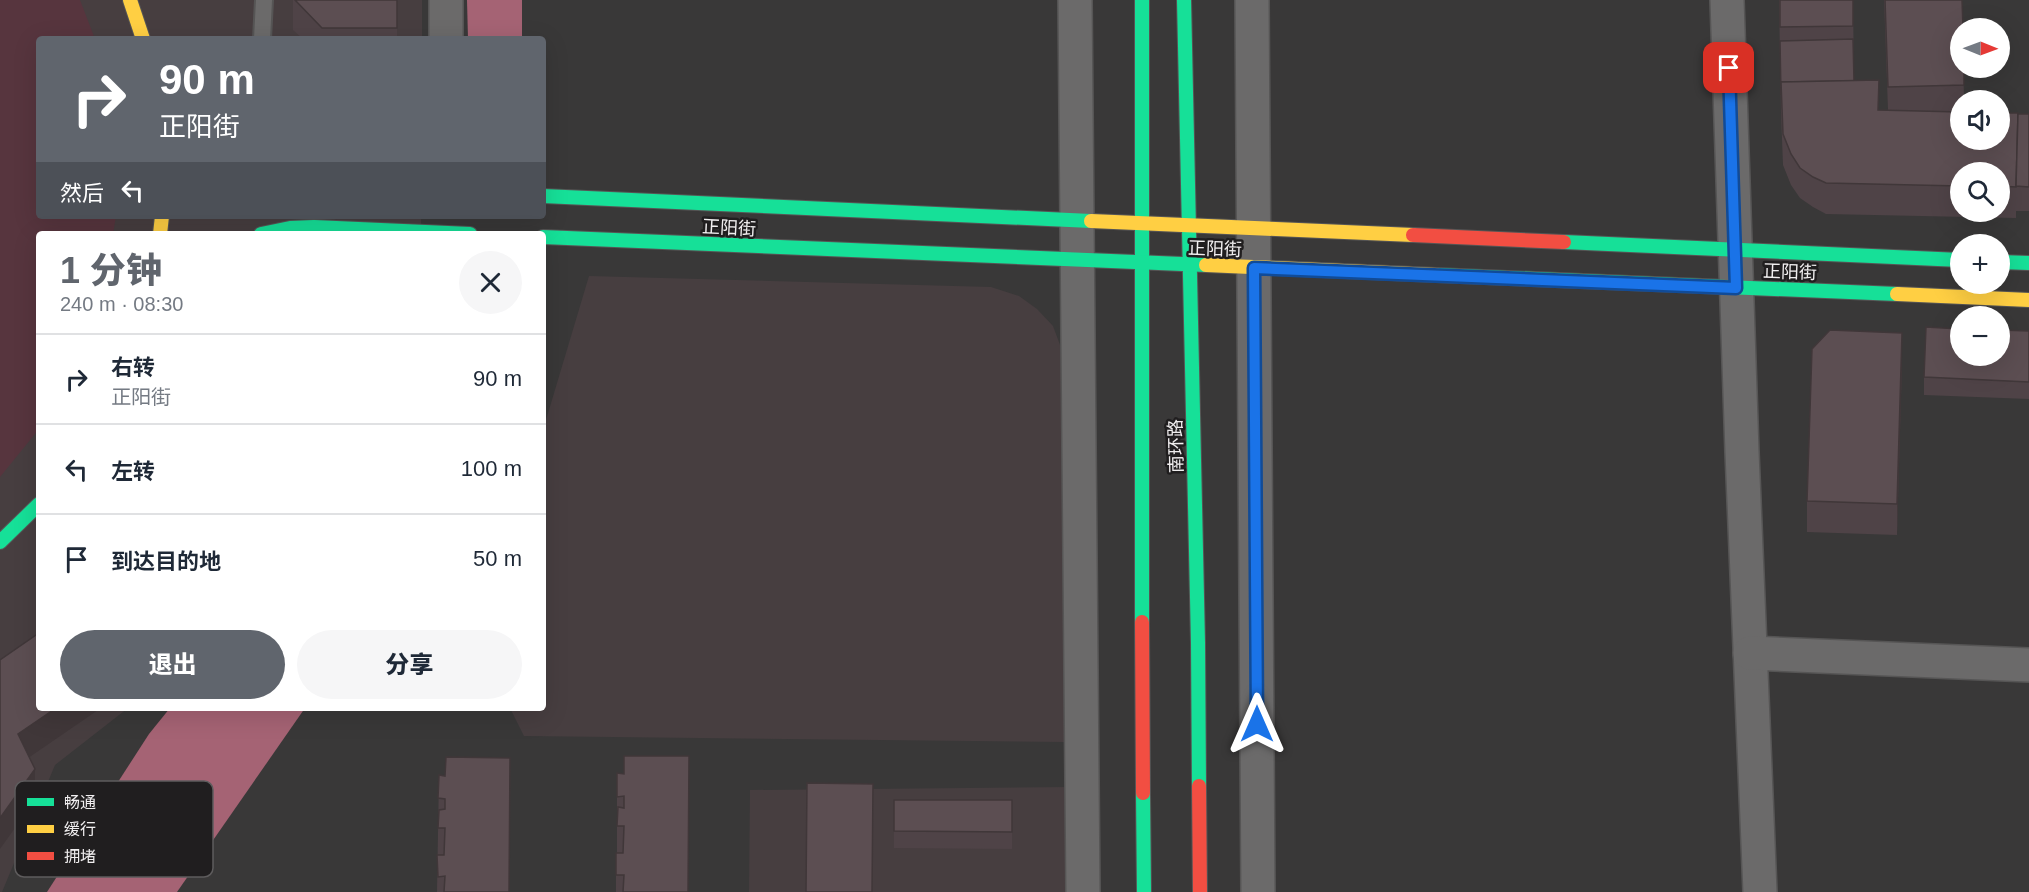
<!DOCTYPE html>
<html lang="zh">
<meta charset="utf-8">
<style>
:root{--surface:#fff;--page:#f6f6f7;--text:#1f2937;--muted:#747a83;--line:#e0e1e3;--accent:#60656d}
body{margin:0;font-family:Helvetica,"Noto Sans SC",sans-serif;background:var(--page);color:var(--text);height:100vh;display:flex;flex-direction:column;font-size:22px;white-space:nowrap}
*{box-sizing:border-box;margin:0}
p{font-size:20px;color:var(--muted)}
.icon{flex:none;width:33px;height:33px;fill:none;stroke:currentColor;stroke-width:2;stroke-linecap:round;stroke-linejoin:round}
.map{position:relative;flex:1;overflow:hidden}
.sheet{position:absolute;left:36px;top:231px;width:510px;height:480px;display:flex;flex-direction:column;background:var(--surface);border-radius:6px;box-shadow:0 6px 24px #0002}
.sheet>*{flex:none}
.guide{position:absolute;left:36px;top:36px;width:510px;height:183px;border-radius:6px;box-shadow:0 6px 24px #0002;background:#60656d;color:#fff;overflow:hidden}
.needle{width:39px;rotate:91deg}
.tools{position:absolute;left:1950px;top:18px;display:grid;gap:12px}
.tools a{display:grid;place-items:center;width:60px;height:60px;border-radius:50%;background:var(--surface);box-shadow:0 6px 24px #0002;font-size:30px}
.pin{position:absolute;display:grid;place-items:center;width:51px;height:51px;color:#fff;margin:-26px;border-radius:12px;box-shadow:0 3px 9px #0006}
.me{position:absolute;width:66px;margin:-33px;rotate:0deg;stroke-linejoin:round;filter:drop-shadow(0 0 4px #0008)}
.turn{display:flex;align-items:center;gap:21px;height:126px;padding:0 24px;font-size:27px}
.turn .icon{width:78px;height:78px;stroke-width:2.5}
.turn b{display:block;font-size:42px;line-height:51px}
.then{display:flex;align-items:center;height:57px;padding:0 24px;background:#0003;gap:12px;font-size:22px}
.round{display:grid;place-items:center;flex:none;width:63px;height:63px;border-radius:32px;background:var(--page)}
.head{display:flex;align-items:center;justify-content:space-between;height:102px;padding:0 24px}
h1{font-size:36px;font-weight:800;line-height:45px;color:var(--accent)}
.cta{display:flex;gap:12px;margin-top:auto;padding:12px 24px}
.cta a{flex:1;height:69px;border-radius:36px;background:var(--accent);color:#fff;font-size:24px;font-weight:800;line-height:69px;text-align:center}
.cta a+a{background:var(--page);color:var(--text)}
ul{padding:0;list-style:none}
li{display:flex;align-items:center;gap:18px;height:90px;padding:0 24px;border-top:2px solid var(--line)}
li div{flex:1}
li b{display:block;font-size:22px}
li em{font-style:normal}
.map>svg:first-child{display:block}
</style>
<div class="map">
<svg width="2029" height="892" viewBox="0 0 2029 892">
<rect width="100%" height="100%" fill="#393838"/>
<g fill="#473e40">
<path d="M0 0H422V39H39V216H421V234H39V708H128L55 765 2 892H0Z"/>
<path d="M589 276 991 287 1019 296 1037 309 1053 326 1066 361 1065 742 524 736 510 708H543V430Z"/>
<path d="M1071 787 1072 892H749L750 790Z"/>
</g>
<path fill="#57353e" d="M0 0H80L95 39H39V216H116L113 234H39V429L0 477Z"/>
<g fill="#a56374">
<path d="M467 0H522V39H468Z"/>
<path d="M170 708H305L177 892H47L149 734Z"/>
</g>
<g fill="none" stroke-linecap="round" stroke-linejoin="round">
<defs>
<path id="lane" d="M262 39 264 0"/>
<g id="street">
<path d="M446 0V39"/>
<path d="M1075 0 1083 892"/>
<path d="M1252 0 1258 892"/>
<path d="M1727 0 1742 452 1760 892"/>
<path d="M1750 653 2029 665"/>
</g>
<g id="fast">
<path d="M1142 0V622"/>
<path d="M1184 0 1198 643 1199 786"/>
<path d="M543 196 1091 221"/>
<path d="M261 234 290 228 314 227 470 234"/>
<path d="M543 237 1206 265"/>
<path d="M1564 242 1960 260"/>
<path d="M2000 262 2029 263"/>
<path d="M1436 275 1897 294"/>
<path d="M0 542 39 504"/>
<path d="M1143 793 1144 892"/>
</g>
<g id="slow">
<path d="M130 0 143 39"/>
<path d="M1091 221 1413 235"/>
<path d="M160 234 162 216"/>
<path d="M1206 265 1436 275"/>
<path d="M1897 294 2029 300"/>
</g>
<g id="jam">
<path d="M1413 235 1564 242"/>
<path d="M1142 622 1143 793"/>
<path d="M1199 786 1200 892"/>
</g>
</defs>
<use href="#lane" stroke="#565555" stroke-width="20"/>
<use href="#street" stroke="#565555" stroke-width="36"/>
<use href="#fast" stroke="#565555" stroke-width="16"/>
<use href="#slow" stroke="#565555" stroke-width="16"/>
<use href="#jam" stroke="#565555" stroke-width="16"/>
<use href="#lane" stroke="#6b6a6a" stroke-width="16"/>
<use href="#street" stroke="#6b6a6a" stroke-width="33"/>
<use href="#fast" stroke="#16e098" stroke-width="14"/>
<use href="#slow" stroke="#ffcf43" stroke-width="14"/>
<use href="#jam" stroke="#f24e42" stroke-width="14"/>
</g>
<g fill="#4f4347" fill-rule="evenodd">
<path d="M293 0H397V39H303L293 30Z"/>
<path d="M1779 0H1853L1854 81 1879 110H1888L1884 0H1962L1964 100H1960V140L2029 114V211H2016V218L1826 214 1813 207 1800 198 1791 185 1783 165 1781 113ZM1960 172H2000V212H1960Z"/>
<path d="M2029 331V399L1924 395V377Z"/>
<path d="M1902 364 1897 535 1807 532V501Z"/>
<path d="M617 773 688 892H616V853H617Z"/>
<path d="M439 775 509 892H437Z"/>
<path d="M894 800H1012V849L894 848Z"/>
</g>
<g fill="#403739">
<path d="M1902 333V364L1897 535V504Z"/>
<path d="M56 708H101L18 765V734Z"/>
<path d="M35 769V800L0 849V818Z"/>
</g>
<g fill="#5c4e52" stroke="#403739" stroke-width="1.5">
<path d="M295 0H397V28H322Z"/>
<path d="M1780 0H1853V26L1780 27Z"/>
<path d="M1885 0H1962L1963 28H1960V68H1964V85L1888 87Z"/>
<path d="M1853 39 1854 81 1781 82V95L1780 41Z"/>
<path d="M1879 80 1878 110 1960 112V140H2000V113H2018L2016 187 2000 186V172H1960V186L1826 183 1813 177 1800 168 1791 154 1783 134 1781 82Z"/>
<path d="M2018 114H2029V187L2016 186Z"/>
<path d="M1926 327 1960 329V356H2000V330L2029 331V382L1924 377Z"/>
<path d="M1830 330 1902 333 1897 504 1807 501 1812 349Z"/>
<path d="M39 633V708H56L18 734 35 769 0 818V660Z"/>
<path d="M624 756H689L688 892H623L624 875H616V853H623L624 826H617L618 807 624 808V796L617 797V773L624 774Z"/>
<path d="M446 757 510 758 509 892H444L445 876 438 877 437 855H444L445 828H438L439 810 445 809V799L438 798 439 775 445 776Z"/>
<path d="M807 783 873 784 872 892H806Z"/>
<path d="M894 800H1012V832L894 831Z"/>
</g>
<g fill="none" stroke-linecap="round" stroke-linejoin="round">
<defs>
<path id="route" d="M1257 724 1254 268 1736 288 1729 68"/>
</defs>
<use href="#route" stroke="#114b97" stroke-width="15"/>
<use href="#route" stroke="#1a73e8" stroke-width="10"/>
</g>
<g text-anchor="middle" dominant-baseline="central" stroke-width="5" stroke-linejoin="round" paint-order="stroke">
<g font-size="18" fill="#f0eeef" stroke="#201e1f">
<text transform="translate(729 228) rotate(3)">正阳街</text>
<text transform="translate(1215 249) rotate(2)">正阳街</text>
<text transform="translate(1790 272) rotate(2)">正阳街</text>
<text transform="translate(1176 446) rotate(-91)">南环路</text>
</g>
</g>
<rect x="15" y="781" width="198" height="96" rx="9" fill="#201e1f" stroke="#5e5c5d" stroke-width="1.5"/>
<rect x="27" y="798" width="27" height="8" fill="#16e098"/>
<rect x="27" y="825" width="27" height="8" fill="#ffcf43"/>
<rect x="27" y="852" width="27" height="8" fill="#f24e42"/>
<g font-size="16" fill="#f0eeef">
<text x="64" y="808">畅通</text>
<text x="64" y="835">缓行</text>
<text x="64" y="862">拥堵</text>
</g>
</svg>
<div class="tools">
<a><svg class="needle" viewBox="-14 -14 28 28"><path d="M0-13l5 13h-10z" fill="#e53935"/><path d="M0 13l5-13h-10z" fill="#747a83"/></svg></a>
<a><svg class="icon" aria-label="sound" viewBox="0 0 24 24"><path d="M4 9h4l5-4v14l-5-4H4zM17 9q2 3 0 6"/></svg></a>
<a><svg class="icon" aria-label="search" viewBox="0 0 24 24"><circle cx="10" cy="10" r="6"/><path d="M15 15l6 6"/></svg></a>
<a>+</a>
<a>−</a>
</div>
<div class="pin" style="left:1729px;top:68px;background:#d93025"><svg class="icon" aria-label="arrive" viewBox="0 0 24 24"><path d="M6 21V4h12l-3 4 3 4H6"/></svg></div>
<svg class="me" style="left:1257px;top:724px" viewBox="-20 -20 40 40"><path d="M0-17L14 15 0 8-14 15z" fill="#1a73e8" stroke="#fff" stroke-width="4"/></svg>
<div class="guide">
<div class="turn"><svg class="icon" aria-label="right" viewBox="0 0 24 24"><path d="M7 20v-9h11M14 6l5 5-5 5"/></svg><div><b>90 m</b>正阳街</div></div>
<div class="then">然后<svg class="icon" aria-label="left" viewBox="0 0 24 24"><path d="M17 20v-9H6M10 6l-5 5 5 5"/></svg></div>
</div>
<section class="sheet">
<div class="head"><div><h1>1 分钟</h1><p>240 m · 08:30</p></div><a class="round"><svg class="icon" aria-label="close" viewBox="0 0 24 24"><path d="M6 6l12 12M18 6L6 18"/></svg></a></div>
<ul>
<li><svg class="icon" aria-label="right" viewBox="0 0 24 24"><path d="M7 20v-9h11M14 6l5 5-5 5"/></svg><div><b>右转</b><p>正阳街</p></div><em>90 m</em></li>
<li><svg class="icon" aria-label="left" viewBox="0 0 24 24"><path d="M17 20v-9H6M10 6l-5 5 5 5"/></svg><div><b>左转</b></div><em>100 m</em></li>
<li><svg class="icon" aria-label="arrive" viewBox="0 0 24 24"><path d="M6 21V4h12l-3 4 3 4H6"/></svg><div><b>到达目的地</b></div><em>50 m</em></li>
</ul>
<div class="cta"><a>退出</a><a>分享</a></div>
</section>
</div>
